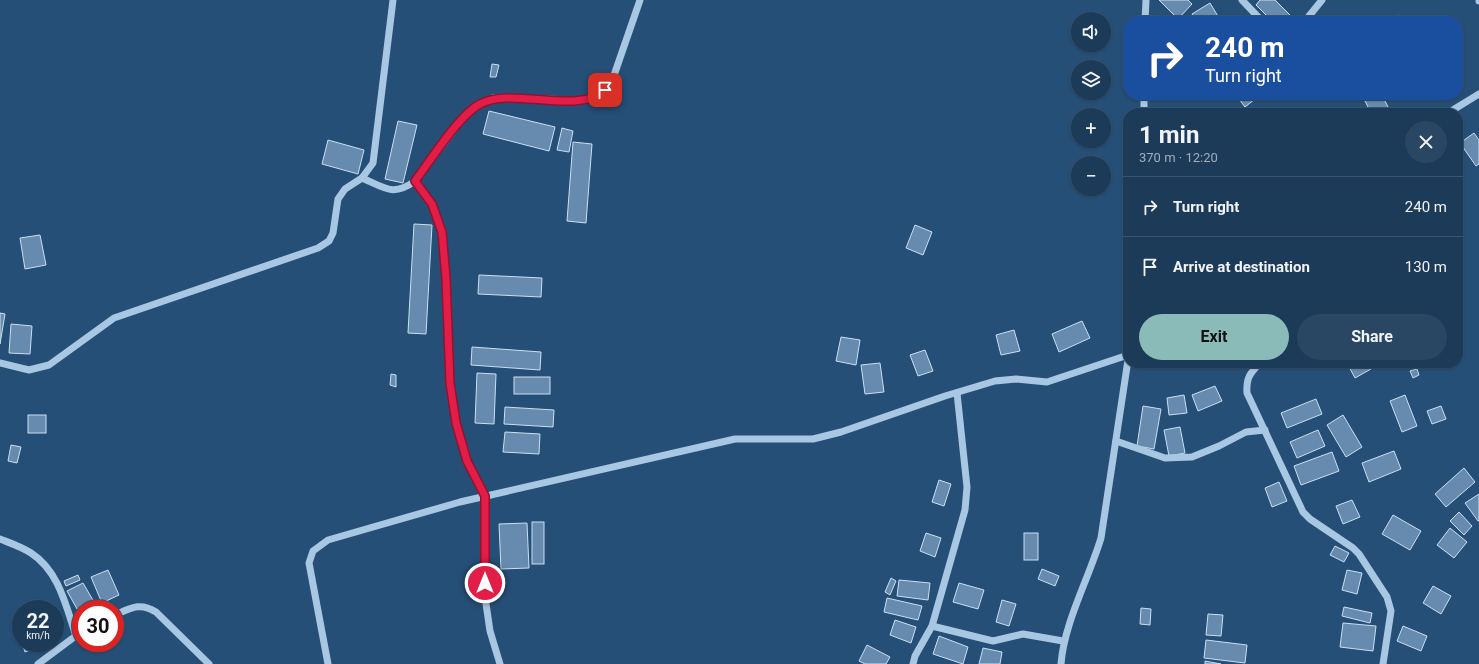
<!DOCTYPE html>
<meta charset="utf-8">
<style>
:root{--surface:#1c3b59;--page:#294662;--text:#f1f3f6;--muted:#a0adba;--line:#3a556f;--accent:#8bbbb9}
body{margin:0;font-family:Roboto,sans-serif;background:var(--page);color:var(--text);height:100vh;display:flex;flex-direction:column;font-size:15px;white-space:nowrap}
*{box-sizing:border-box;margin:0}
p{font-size:13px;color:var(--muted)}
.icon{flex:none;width:22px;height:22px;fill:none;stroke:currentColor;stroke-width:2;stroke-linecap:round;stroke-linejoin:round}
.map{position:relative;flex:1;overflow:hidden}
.side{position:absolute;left:1123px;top:108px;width:340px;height:260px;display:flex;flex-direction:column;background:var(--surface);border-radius:16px;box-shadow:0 1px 3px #0004,0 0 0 1px var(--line)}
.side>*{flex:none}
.top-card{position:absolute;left:1123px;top:16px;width:340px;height:84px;border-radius:16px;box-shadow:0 1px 3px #0004,0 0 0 1px var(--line);background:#1a4fa0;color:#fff;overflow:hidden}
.buttons{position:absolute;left:1071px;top:12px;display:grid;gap:8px}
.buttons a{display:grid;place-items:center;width:40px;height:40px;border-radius:50%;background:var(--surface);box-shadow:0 1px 3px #0004,0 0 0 1px var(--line);font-size:20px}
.speed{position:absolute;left:12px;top:600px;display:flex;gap:8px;font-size:20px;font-weight:700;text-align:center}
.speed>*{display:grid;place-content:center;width:52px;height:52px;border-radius:50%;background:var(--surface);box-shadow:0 1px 3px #0004,0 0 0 1px var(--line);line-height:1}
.speed small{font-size:10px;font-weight:400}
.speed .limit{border:6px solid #d22;background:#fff;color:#111}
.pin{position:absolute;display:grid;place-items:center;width:34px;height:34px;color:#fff;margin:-17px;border-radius:8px;box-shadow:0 2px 6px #0006}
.me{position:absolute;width:44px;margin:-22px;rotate:0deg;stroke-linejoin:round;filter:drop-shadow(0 0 3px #0008)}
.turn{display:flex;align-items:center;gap:14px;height:84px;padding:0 16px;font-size:18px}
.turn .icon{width:52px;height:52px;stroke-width:2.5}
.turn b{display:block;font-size:28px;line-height:34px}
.round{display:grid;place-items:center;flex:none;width:42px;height:42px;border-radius:21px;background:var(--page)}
.headline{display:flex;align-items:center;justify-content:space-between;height:68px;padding:0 16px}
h1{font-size:24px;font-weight:700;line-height:30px}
.action{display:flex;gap:8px;margin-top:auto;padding:8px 16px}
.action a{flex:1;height:46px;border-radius:24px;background:var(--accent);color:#111;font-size:16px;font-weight:700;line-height:46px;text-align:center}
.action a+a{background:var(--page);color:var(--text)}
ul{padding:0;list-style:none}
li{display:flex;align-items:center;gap:12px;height:60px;padding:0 16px;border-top:1px solid var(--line)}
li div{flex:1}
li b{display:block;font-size:15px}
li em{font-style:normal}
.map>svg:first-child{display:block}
</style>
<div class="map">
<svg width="1479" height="664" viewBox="0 0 1479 664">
<rect width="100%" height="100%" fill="#264f77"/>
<g fill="#678bae" stroke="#cadff2">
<path d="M1159 0H1188L1192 4 1178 19Z"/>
<path d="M1260 0H1275L1291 16 1286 21H1272L1256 5Z"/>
<path d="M1210 3 1219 18 1214 21H1196L1192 14Z"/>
<path d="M1399 15 1404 21H1391Z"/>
<path d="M1226 17 1230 21H1222Z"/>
<path d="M492 64 499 65 496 77H490Z"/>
<path d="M1236 95H1260L1245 107Z"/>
<path d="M1362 95H1382L1391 113H1371Z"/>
<path d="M489 111 555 127 549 151 483 134Z"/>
<path d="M398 121 417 125 403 183 385 179Z"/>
<path d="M562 128 573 131 569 152 557 150Z"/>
<path d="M1474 133 1479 140V164L1476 166 1460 143Z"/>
<path d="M328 140 364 150 358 174 322 164Z"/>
<path d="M573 142 592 144 586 223 567 221Z"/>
<path d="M414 224 432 225 426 334 408 333Z"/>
<path d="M915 225 932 232 923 255 906 248Z"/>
<path d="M40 235 46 265 25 269 20 238Z"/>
<path d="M479 275 542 278 541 297 478 294Z"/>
<path d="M0 313 5 314 0 344Z"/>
<path d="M1082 321 1090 338 1059 352 1052 334Z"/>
<path d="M11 324 32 326 30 354 9 353Z"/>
<path d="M1014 330 1020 351 1001 355 996 335Z"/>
<path d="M841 337 860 340 856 365 836 361Z"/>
<path d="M472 347 541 352 540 370 471 365Z"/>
<path d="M925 350 933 371 918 376 910 355Z"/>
<path d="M880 363 884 392 865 394 861 365Z"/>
<path d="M1347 363H1368L1371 369 1355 378Z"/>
<path d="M1417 369 1419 375 1413 378 1410 371Z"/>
<path d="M477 373 496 374 494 424 475 423Z"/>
<path d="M391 374 396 375V387L390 385Z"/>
<rect x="514" y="377" width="36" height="17"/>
<path d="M1215 386 1222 401 1198 411 1192 395Z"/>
<path d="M1184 395 1187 413 1169 415 1167 398Z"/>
<path d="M1405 395 1417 426 1402 432 1390 401Z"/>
<path d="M1316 399 1322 414 1287 428 1281 413Z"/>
<path d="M1143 406 1161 409 1154 449 1137 446Z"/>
<path d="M1441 406 1446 419 1432 424 1427 411Z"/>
<path d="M505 407 554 410 553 427 504 424Z"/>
<rect x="28" y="415" width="18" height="18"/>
<path d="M1343 415 1362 447 1346 457 1327 425Z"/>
<path d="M1180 427 1185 453 1169 456 1164 430Z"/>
<path d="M1318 430 1325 446 1297 458 1290 442Z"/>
<path d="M505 432 540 434 539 454 503 452Z"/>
<path d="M11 445 21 447 17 463 8 461Z"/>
<path d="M1394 451 1401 469 1369 482 1362 463Z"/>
<path d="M1332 452 1339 471 1301 485 1294 466Z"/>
<path d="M1464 468 1475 482 1446 507 1435 494Z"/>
<path d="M939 480 951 484 944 506 932 502Z"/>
<path d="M1279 482 1287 501 1272 507 1265 488Z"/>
<path d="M1479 494V521H1478L1465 503Z"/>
<path d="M1352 500 1360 517 1343 524 1336 506Z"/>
<path d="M1459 512 1472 526 1464 535 1450 521Z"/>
<path d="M1393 515 1421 531 1410 550 1382 534Z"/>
<rect x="532" y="522" width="12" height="42"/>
<path d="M527 523 529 568 501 569 499 524Z"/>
<path d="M1450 528 1467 542 1454 558 1437 545Z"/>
<path d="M926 533 941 538 935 557 920 551Z"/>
<rect x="1024" y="533" width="14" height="27"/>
<path d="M1335 546 1349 553 1344 562 1330 555Z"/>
<path d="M1042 569 1059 576 1055 586 1038 579Z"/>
<path d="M108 570 119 595 102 603 91 577Z"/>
<path d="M1347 570 1362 573 1357 594 1342 590Z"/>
<path d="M78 575 80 580 66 586 64 581Z"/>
<path d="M891 578 896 581 890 595 885 592Z"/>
<path d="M899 580 930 583 928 600 897 596Z"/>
<path d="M83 583 97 607 93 609H81V616L67 591Z"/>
<path d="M959 583 984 590 978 609 953 602Z"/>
<path d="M1433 586 1451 596 1441 614 1423 603Z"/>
<path d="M887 598 922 606 918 620 884 612Z"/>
<path d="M1002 600 1016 604 1009 626 996 622Z"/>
<path d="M1344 607 1372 613 1370 623 1342 616Z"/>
<path d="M1141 608 1151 609 1150 625 1140 624Z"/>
<path d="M1208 614 1223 615 1221 636 1206 635Z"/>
<path d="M895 620 916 627 911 643 890 635Z"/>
<path d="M1343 623 1376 626 1373 651 1340 647Z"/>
<path d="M21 625V640L16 627Z"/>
<path d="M1403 626 1427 636 1421 651 1397 641Z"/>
<path d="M55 629 59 639 55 641Z"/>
<path d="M939 636 968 647 963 664 933 654Z"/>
<path d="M1206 640 1247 645 1245 663 1204 658Z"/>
<path d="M22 643H48L25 652Z"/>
<path d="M867 645 890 657 886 664H865L859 661Z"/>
<path d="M983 648 1002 652 1000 664H979Z"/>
<path d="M1205 661 1221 664H1205Z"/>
</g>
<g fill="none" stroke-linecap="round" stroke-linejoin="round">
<g stroke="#a8c7e2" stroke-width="7">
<path d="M1242 0 1262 21"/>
<path d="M1479 0V1"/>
<path d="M1145 21 1146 0"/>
<path d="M1305 21 1322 0"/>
<path d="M1144 95V113"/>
<path d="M1448 113 1479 94"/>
<path d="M362 178C385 188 393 197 415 181L467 113 480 104 493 98 579 100 598 96 611 84 640 0"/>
<path d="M415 181 432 203 442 232 446 279 450 383 456 423 467 461 485 496V597L490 631 500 664"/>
<path d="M0 363 29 370 49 365 114 318 318 248 329 241 333 233 338 199 345 189 362 178 373 163 393 0"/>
<path d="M1260 363C1250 373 1246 378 1247 393L1303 512 1310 519 1353 548 1359 554 1387 597 1391 611 1383 664"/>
<path d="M1116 441 1165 458 1192 457 1219 446 1246 432 1265 430"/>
<path d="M0 539C10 543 22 547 31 553 59 571 66 606 76 636"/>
<path d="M115 615C131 608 140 602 156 612L209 664"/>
<path d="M932 626 993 641 1023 634 1063 641"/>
<path d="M38 664 81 632"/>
<path d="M328 664 309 563 313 551 328 540 460 502 735 439H813L841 432 945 396 995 381 1016 379 1047 382 1128 355"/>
<path d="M913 664 915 656 932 626 965 510 967 487 957 393"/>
<path d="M1061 664C1064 623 1089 578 1101 538L1128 360"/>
</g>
</g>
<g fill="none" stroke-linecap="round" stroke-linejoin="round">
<defs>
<path id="route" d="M485 583V496L467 461 456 423 450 383 446 278 442 232 432 204 415 181C430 161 460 114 480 104 512 86 578 116 605 90"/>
</defs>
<use href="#route" stroke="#92132f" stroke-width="10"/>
<use href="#route" stroke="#e11d48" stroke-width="7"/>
</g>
</svg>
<div class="buttons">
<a><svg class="icon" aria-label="sound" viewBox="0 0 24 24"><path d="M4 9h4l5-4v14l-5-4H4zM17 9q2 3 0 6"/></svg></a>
<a><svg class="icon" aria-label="layers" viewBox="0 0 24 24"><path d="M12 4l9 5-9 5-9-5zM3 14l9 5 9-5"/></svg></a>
<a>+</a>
<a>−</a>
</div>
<div class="speed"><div>22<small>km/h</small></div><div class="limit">30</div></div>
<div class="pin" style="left:605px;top:90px;background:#d93025"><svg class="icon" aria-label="arrive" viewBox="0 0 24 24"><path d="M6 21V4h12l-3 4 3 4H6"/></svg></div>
<svg class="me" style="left:485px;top:583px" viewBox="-20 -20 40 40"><circle r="17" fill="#e11d48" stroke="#fff" stroke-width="3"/><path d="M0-11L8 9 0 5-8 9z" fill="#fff"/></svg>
<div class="top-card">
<div class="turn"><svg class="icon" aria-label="right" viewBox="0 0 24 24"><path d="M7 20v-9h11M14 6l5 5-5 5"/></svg><div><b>240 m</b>Turn right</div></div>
</div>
<section class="side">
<div class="headline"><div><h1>1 min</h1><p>370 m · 12:20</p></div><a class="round"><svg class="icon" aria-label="close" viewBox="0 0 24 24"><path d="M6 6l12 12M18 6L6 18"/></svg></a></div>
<ul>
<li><svg class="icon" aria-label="right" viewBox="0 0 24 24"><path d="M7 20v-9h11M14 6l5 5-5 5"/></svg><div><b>Turn right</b></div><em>240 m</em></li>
<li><svg class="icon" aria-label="arrive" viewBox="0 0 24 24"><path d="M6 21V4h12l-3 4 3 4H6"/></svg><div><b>Arrive at destination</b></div><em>130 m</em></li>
</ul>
<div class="action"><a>Exit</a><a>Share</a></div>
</section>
</div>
